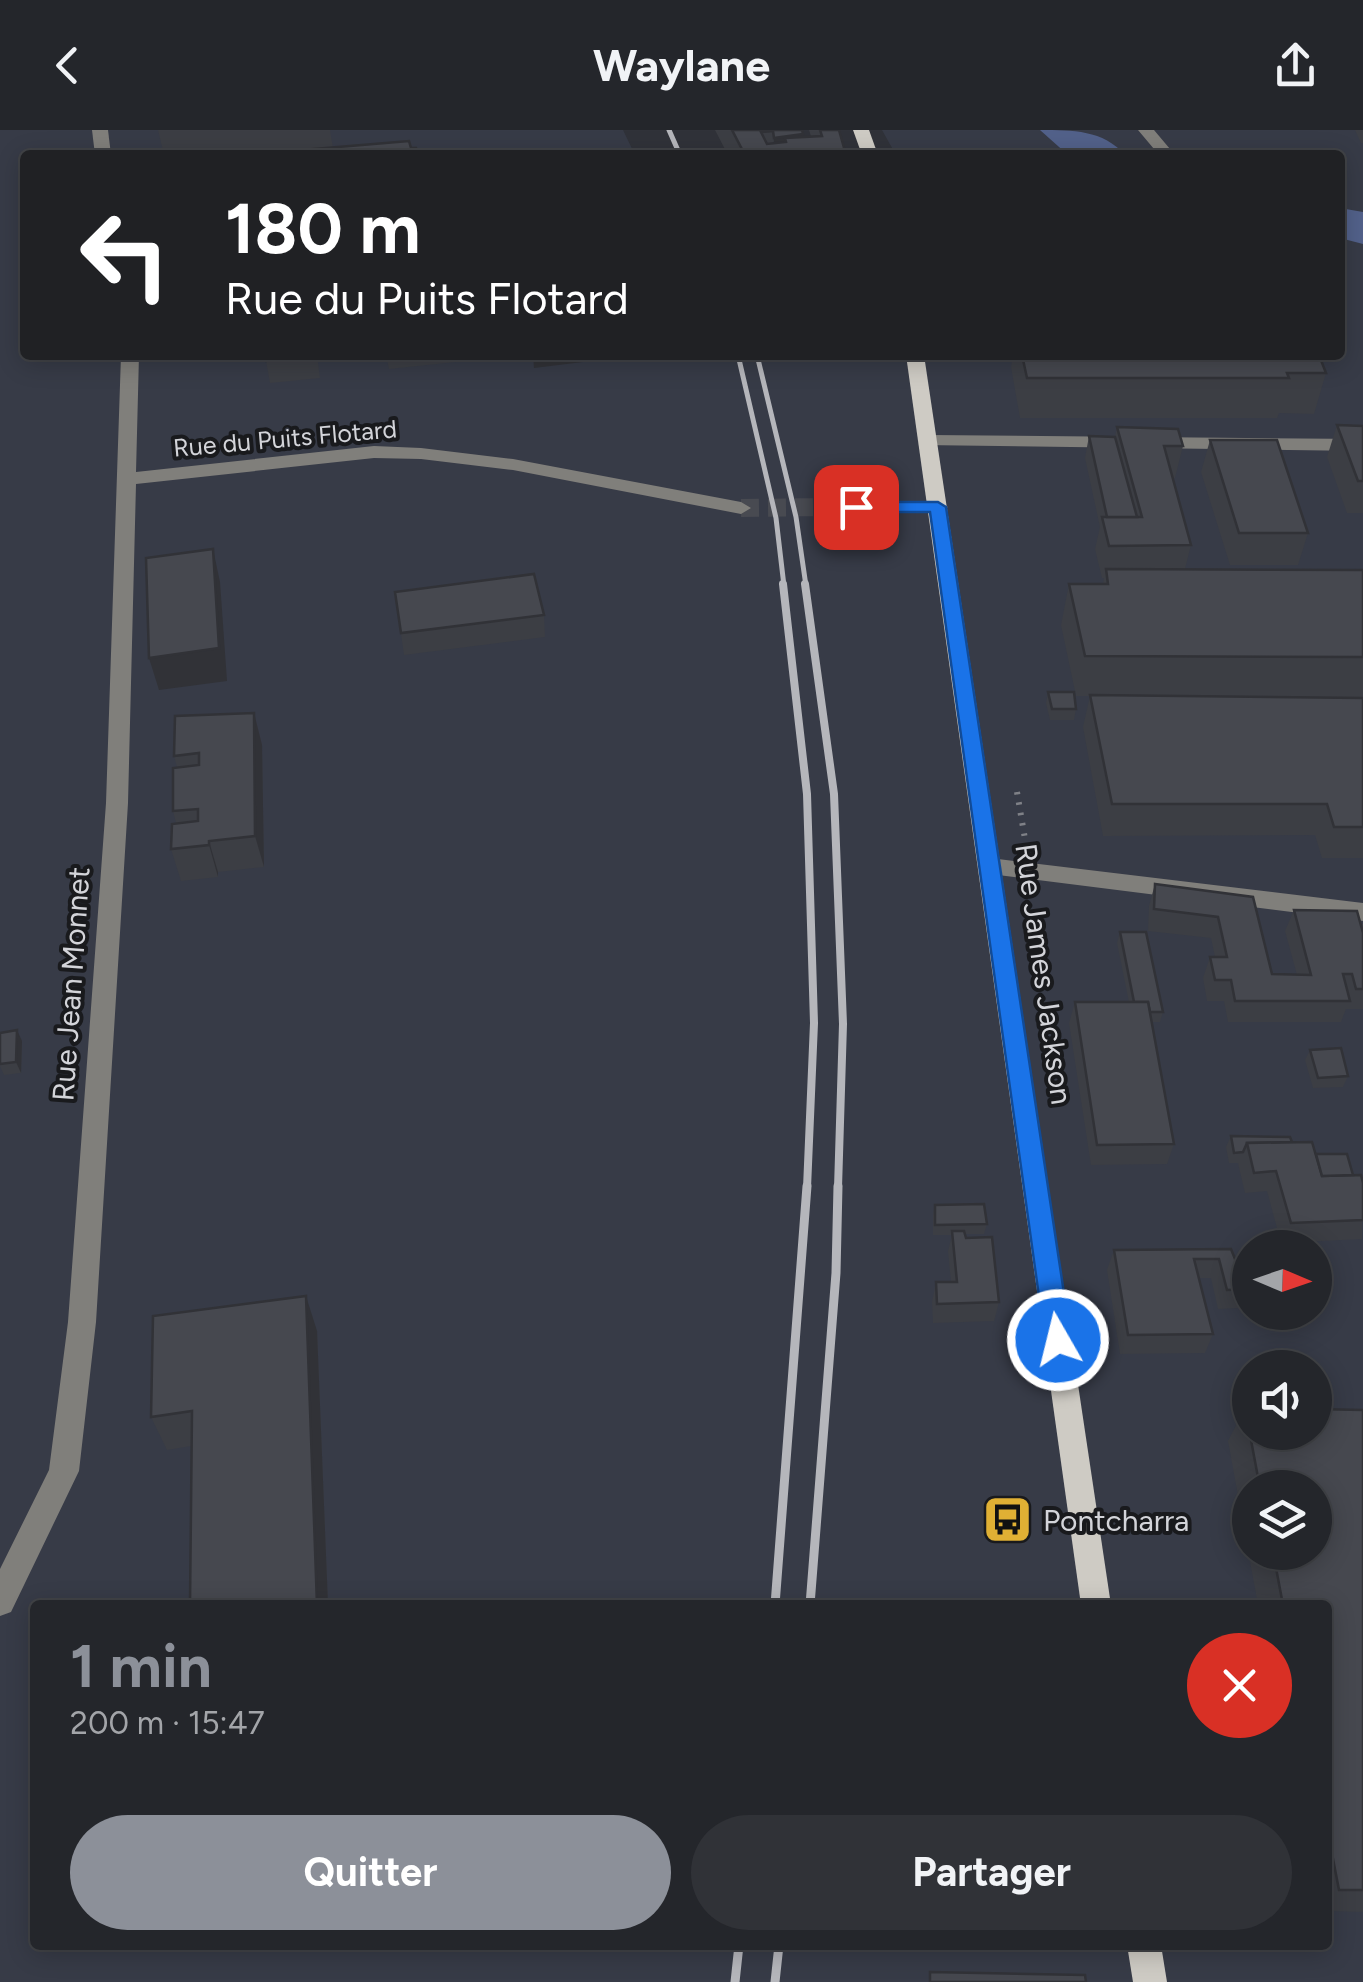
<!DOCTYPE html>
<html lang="fr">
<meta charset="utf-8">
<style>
:root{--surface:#24262b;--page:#303237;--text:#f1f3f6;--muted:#a3a5a9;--line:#414347;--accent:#8c9099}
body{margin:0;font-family:Figtree,sans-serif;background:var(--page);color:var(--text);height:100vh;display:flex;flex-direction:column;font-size:38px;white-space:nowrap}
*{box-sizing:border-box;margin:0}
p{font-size:32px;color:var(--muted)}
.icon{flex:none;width:55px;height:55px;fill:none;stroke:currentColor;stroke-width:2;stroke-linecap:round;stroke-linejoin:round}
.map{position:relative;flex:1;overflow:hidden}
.drawer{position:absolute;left:30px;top:1470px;width:1302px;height:350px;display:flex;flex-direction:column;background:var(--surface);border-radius:10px;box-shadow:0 5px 25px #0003,0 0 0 2px var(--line)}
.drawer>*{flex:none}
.banner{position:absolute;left:20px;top:20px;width:1325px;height:210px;border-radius:10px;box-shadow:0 5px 25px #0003,0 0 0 2px var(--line);background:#202124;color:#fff;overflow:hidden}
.needle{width:65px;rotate:92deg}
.buttons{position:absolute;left:1232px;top:1100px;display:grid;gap:20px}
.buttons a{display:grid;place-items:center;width:100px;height:100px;border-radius:50%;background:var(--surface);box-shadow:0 5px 25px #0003,0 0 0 2px var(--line);font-size:50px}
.pin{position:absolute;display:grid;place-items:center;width:85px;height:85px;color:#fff;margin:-42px;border-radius:20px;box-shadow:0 5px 15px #0006}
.me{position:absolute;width:110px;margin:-55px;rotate:352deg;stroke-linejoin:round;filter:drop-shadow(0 0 8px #0008)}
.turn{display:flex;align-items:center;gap:35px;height:210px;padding:0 40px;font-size:45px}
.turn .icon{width:130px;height:130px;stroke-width:2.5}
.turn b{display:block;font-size:70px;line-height:85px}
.round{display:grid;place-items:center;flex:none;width:105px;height:105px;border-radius:52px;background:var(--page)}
.overview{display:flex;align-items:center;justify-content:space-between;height:170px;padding:0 40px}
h1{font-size:60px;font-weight:700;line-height:75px;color:var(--accent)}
.primary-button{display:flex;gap:20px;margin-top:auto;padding:20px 40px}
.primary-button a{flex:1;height:115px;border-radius:60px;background:var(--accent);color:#fff;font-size:40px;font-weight:700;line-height:115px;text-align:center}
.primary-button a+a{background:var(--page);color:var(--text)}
header{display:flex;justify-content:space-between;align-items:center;height:130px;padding:0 40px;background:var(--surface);font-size:45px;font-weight:700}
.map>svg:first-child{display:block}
</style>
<header><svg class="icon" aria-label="back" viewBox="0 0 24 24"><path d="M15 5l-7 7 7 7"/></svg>Waylane<svg class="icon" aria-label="share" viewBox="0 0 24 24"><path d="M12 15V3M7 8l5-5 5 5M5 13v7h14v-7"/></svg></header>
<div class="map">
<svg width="1363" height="1852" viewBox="0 0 1363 1852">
<rect width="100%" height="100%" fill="#303239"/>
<path fill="#373b47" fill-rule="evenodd" d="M0 0H623L635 25H25V225H1340V25H896L882 0H1363V1852H0ZM1250 1118H1315V1182H1250ZM1250 1238H1315V1302H1250ZM1250 1358H1315V1422H1250ZM35 1475H1328V1815H35Z"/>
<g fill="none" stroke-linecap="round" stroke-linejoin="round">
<g fill="#52618a" fill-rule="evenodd">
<path d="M1040 0C1073 0 1103 0 1125 25H1068Z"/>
<path d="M1340 78 1363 82V114L1340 108Z"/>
</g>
<path stroke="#484a51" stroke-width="18" stroke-dasharray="18 9" stroke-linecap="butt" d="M741 378 827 377"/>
<path stroke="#7f8187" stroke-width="6" stroke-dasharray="2.5 8" stroke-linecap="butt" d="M1017 662 1025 709"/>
<g fill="#807f7b" fill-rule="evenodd">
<path d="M92 0H108L111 25H95Z"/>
<path d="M1138 0H1154L1170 19 1166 25H1150L1154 19Z"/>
<path d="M121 225H139L136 342 374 316 421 318 513 329 741 372 751 378 741 384 513 340 421 329 374 328 136 354 128 673 96 1192 79 1341 11 1482 0 1486V1439L49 1340 68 1192 106 673Z"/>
<path d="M929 305 1363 309V321L922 315V307Z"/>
<path d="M827 371H938L948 377 938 383 820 381V373Z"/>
<path d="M990 728 1363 773V791L990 744 979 736Z"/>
</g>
<g fill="#cecbc4" fill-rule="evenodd">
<path d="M853 0H869L878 25H862Z"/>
<path d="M906 225H924L1111 1475H1081Z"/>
<path d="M1127 1815H1161L1167 1852H1133Z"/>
</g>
<g stroke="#b5b6bb" stroke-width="5">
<path d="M669 0 680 25"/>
<path d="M738 225 776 388 784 456"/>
<path d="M757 225 796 387 806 456"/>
</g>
<g stroke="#b5b6bb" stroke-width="8">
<path d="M783 454 807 664 814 893 807 1058"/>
<path d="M805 454 834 664 843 894 838 1058"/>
</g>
<g stroke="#b5b6bb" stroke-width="9">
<path d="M775 1475 807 1056"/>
<path d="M810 1475 836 1143 838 1056"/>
<path d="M735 1852 739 1815"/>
<path d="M775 1852 779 1815"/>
</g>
</g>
<g fill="#3c3e44" fill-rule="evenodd">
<path d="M158 0H330L333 18H411L418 25H164Z"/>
<path d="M715 0H802L803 7 811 6 809 0H839L846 25H728Z"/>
<path d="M1355 0H1363V13H1361Z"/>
<path d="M265 225H317L320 248 270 253Z"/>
<path d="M386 225H522L389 239Z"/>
<path d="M1013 225H1319L1326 243 1314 284 1279 283 1277 288H1020L1011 237Z"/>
<path d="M1337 295 1363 296V383H1347L1327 327Z"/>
<path d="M1117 297 1183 316 1175 348H1173L1191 415 1185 439 1363 440V728H1322L1315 705 1103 706 1083 597 1090 566H1076L1061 495 1069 454H1103L1104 448H1102L1095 419 1100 397 1085 328 1089 306 1115 307Z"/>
<path d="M1210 310 1308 403 1298 435H1230L1201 342Z"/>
<path d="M395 462 544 485 545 507 404 525Z"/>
<path d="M1048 562 1076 579 1074 590H1050L1046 573Z"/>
<path d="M254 583 262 615 264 737 218 742V747L181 751 171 719 176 693 173 681 177 637 174 626Z"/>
<path d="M1155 754 1253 767 1272 844 1297 845 1285 801 1294 780 1363 794V879H1346L1341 892H1228L1224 871H1207L1203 848 1210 827H1215L1211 808 1148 801 1149 776Z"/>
<path d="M1120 802 1163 882 1160 892H1152L1174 1014 1167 1034 1091 1035 1069 893 1075 872H1129L1117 813Z"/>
<path d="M0 903 22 911 21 943 4 945 0 936Z"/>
<path d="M1310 920 1348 946 1343 957 1313 958 1305 930Z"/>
<path d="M1231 1006 1292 1012 1353 1045 1363 1053 1362 1109 1281 1113 1267 1061 1245 1063 1238 1033H1229L1226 1017Z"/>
<path d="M935 1075 987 1094 984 1104H965L999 1172 994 1191 933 1193 932 1172 936 1152H951L948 1121 952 1105H933V1085Z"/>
<path d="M1231 1119 1247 1159 1238 1178 1218 1179 1211 1148H1199L1213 1204 1205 1223 1120 1224 1107 1140 1114 1120Z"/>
<path d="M317 1201 328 1475H190L191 1316 167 1320 151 1287Z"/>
<path d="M1245 1278 1363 1280V1782L1328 1781V1475H1258L1228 1311ZM1250 1358H1315V1422H1250Z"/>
</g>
<g fill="#313237">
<path d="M803 4 802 25H773L774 8Z"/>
<path d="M533 225H582L583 232 534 238Z"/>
<path d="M213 419 220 452 227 551 159 560 149 528Z"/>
<path d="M254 583 262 615 264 737 255 706Z"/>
<path d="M209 711 218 742V747L209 715Z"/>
<path d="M17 900 22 911 21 943 16 932Z"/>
<path d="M306 1166 317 1201 328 1475H317Z"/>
</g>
<g fill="#46484f" stroke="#313237" stroke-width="2.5">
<path d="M732 0H802L803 4 774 8 773 1 761 2 767 14 786 12 785 8 822 6 820 0H839L846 25H745Z"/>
<path d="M409 11 411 18H416L418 25H290H291V21Z"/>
<path d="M265 225H316V226L266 231Z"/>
<path d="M1022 225H1319L1326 243H1287L1289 248H1027Z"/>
<path d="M1337 295 1363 296V351H1358Z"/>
<path d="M1117 297 1178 299 1183 316H1164L1191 415 1109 416 1102 387H1142Z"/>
<path d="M1089 306 1115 307 1137 387H1107Z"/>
<path d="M1210 310H1277L1308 403H1239Z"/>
<path d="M213 419 219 518 149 528 146 428Z"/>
<path d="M1106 439 1363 440V527L1085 526 1069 454H1108Z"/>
<path d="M534 444 544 485 401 503 395 462Z"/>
<path d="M1048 562H1074L1076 579H1052Z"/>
<path d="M1090 565 1363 568V697H1334L1327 674H1112Z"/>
<path d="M254 583 255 706 209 711V715L171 719 172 694 198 691V679L173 681V638L199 635V623L174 626 175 586Z"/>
<path d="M1155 754 1253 767 1272 844 1311 845 1294 780 1357 781 1363 803V859H1356L1352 844H1343L1350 871H1235L1231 850H1215L1210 827H1227L1218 787 1154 779Z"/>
<path d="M1120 802H1146L1163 882H1150L1148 872H1134Z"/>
<path d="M1075 872H1148L1174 1014 1097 1015Z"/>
<path d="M17 900 16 932 0 934V903Z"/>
<path d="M1341 918 1348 946 1318 948 1310 920Z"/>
<path d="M1231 1006 1290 1007 1292 1012 1247 1013 1243 1022 1234 1023Z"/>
<path d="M1312 1012 1322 1046 1361 1045 1363 1053V1090L1291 1093 1276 1041 1254 1043 1247 1013Z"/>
<path d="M1316 1024H1347L1353 1045 1322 1046Z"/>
<path d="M984 1074 987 1094 935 1095V1075Z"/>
<path d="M952 1101H964L966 1108 992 1107 999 1172 937 1174 936 1152H957Z"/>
<path d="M1231 1119 1247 1159 1227 1160 1219 1129H1194L1213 1204 1128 1205 1114 1120Z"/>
<path d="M306 1166 317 1475H190L192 1281 151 1287 153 1186Z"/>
<path d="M1245 1278H1250V1302H1315V1279L1363 1280V1760H1339L1328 1703V1475H1283L1273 1422H1315V1358H1260Z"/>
<path d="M930 1842 1085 1845 1086 1852H930Z"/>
</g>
<path fill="#1a73e8" stroke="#114b97" stroke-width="2.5" d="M938 372 946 377 1071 1210 1067 1218 1058 1221 1049 1218 1045 1210 930 382H856L847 377 856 372Z"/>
<defs>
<symbol id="bus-square" viewBox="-11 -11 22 22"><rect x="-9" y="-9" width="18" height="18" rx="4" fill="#e0b034" stroke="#191a1d"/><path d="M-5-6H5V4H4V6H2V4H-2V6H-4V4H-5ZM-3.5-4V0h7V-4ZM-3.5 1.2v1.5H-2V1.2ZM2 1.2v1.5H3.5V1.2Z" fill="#111"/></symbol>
</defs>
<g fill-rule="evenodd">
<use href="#bus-square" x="980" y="1362" width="55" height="55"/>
</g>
<g text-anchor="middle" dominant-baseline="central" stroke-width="8" stroke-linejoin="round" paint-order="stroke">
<g font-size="25" fill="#d3d4d9" stroke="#191a1d">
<text transform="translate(285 308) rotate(-5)">Rue du Puits Flotard</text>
</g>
<g font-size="30" fill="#d3d4d9" stroke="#191a1d">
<text transform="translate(1044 844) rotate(82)">Rue James Jackson</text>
<text transform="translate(71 854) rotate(-86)">Rue Jean Monnet</text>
</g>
<g font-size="30" fill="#d3d4d9" stroke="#191a1d" text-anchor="start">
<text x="1043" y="1390">Pontcharra</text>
</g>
</g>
</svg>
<div class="buttons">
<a><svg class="needle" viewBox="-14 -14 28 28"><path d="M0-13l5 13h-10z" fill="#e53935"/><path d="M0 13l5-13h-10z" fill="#a3a5a9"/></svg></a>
<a><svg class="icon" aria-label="sound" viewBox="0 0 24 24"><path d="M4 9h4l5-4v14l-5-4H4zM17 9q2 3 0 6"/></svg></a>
<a><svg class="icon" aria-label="layers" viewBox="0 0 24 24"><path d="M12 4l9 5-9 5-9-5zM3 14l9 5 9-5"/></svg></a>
</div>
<div class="pin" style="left:856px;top:377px;background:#d93025"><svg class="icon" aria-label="arrive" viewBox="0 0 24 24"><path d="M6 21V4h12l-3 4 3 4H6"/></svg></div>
<svg class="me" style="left:1058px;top:1210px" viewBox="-20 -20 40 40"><circle r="17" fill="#1a73e8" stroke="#fff" stroke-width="3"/><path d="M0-11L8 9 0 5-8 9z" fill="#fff"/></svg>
<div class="banner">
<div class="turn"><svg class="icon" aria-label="left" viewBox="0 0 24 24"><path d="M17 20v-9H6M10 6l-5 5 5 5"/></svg><div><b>180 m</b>Rue du Puits Flotard</div></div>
</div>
<section class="drawer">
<div class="overview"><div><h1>1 min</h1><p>200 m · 15:47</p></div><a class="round" style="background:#d93025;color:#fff"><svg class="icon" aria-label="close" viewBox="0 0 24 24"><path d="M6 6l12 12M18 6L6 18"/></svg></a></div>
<div class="primary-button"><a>Quitter</a><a>Partager</a></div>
</section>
</div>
